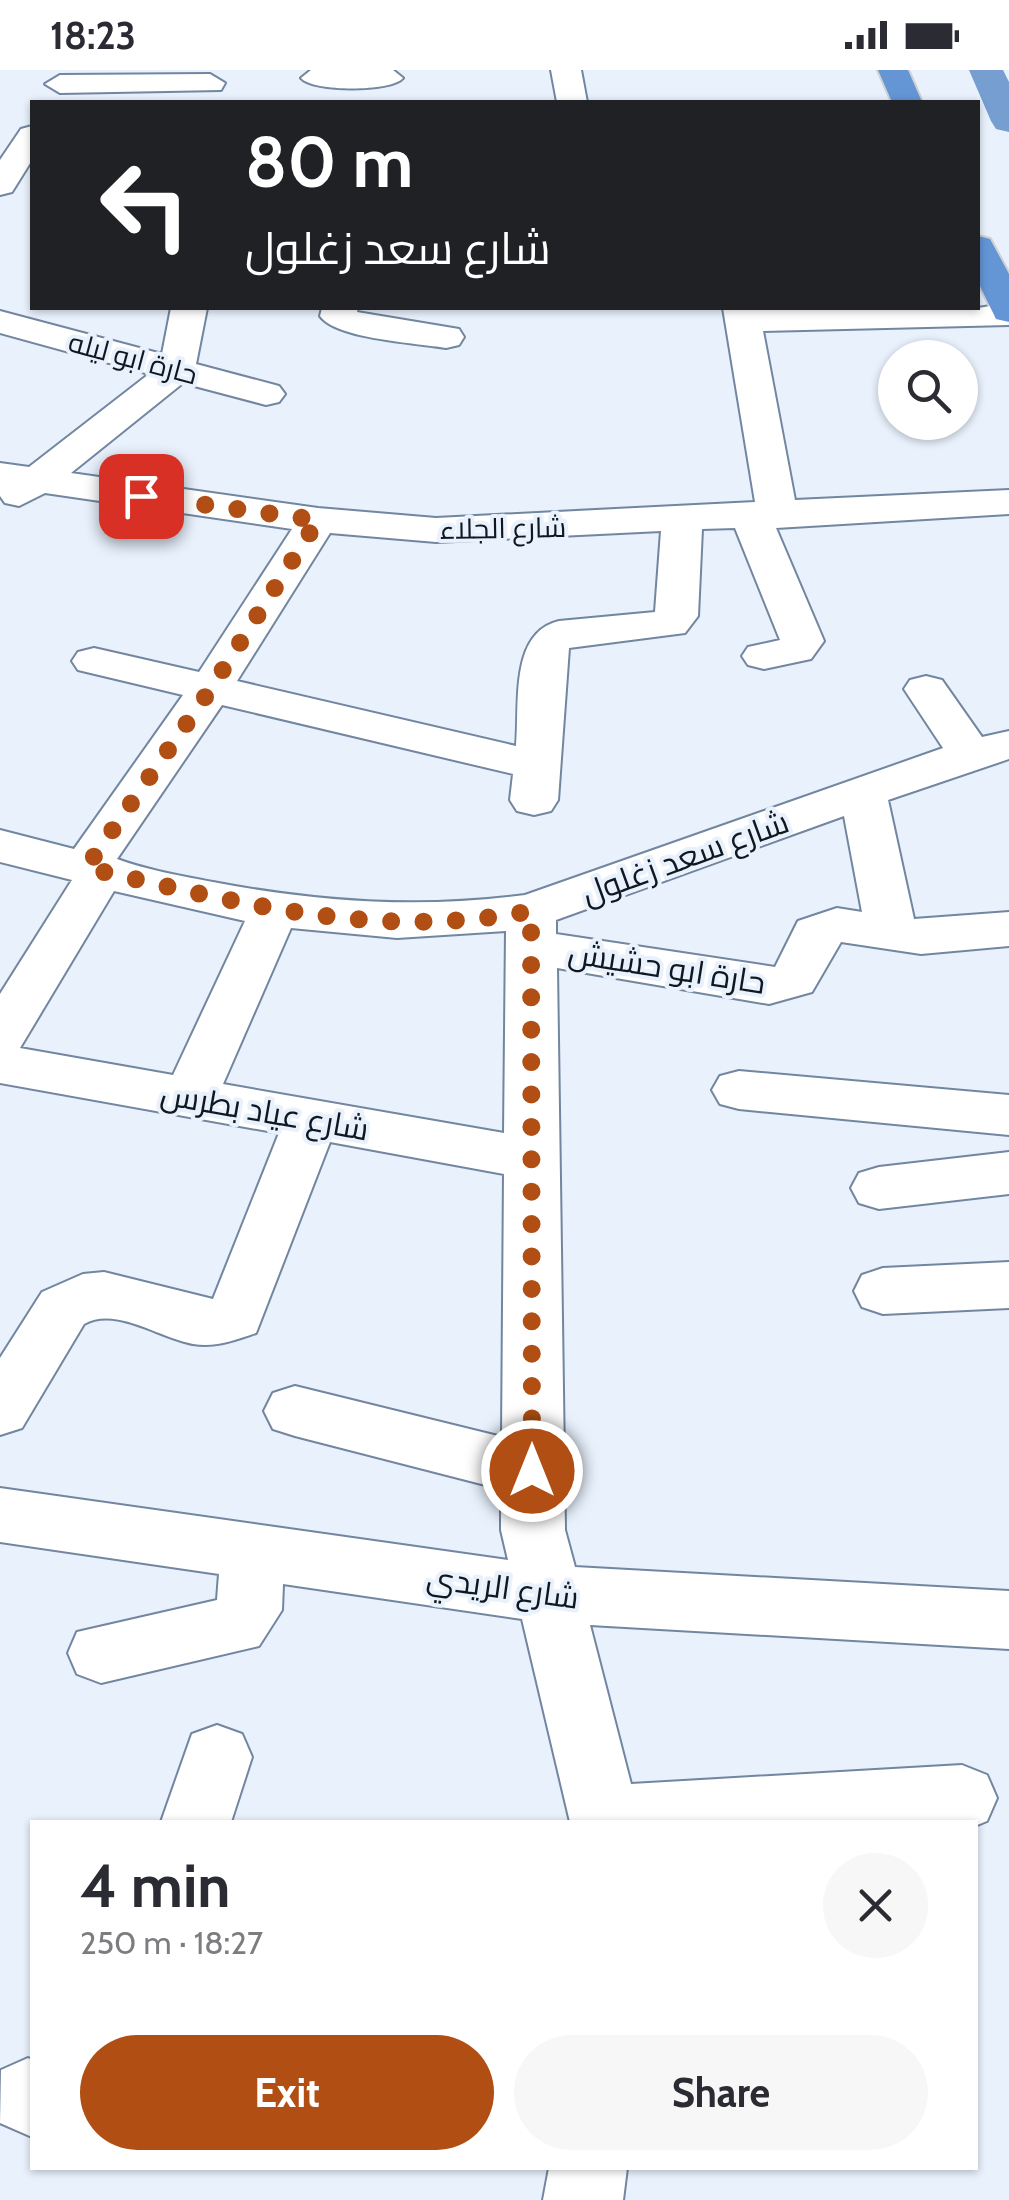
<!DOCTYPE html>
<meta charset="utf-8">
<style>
:root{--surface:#fff;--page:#f7f7f7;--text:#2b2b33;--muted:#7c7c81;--accent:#b04e13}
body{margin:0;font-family:Cabin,Cairo,sans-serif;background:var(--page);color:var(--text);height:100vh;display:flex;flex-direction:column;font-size:38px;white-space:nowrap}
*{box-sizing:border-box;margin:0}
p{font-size:32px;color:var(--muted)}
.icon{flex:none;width:55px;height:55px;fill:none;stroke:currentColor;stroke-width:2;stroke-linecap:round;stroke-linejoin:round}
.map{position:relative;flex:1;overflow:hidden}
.sheet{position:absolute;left:30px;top:1750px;width:948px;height:350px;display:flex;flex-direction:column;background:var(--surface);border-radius:0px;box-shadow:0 2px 8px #0004}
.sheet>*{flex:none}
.top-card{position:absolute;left:30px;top:30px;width:950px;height:210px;border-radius:0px;box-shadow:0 2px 8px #0004;background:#202124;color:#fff;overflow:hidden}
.buttons{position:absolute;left:878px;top:270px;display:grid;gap:20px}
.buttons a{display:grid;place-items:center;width:100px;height:100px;border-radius:50%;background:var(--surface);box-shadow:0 2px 8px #0004;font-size:50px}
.pin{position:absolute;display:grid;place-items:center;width:85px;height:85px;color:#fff;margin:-42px;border-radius:20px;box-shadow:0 5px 15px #0006}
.me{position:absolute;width:110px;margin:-55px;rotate:0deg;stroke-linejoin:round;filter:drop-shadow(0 0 8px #0008)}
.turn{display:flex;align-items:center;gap:35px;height:210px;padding:0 50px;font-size:45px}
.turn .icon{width:130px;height:130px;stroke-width:2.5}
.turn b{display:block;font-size:70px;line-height:85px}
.round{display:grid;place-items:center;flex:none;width:105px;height:105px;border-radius:52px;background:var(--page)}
.head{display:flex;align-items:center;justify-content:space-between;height:170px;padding:0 50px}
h1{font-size:60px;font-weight:700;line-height:75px}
.button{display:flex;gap:20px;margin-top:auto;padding:20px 50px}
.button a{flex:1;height:115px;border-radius:60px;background:var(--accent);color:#fff;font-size:40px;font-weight:700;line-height:115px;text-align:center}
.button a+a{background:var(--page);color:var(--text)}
.status{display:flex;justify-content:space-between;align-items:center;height:70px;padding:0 50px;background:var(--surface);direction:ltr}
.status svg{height:28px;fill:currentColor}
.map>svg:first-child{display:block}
</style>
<div class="status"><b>18:23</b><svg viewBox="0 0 49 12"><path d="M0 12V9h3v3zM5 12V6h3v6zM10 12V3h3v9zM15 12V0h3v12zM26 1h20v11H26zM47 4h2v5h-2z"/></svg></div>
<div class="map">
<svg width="1009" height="2130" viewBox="0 0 1009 2130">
<rect width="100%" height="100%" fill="#e8f1fc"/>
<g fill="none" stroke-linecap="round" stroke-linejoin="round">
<path fill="#779ed0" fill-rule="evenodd" d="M969 0H1003L1009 12V62L996 59 991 51Z"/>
<defs>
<g id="minor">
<path d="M311 0H393L403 8C392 22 312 22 301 8Z"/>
<path d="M551 0H581L587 32H557Z"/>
<path d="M210 4 225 13 221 20 60 23 45 14 60 5Z"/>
<path d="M32 56V90L12 122 0 125V90L21 59Z"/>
<path d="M1009 233V255L763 261 795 430 1009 420V444L776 458 824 571 811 589 764 599 748 595 742 586 748 577 780 570 735 458 702 459 698 546 685 563 569 578 558 730 551 741 534 745 517 741 510 730 513 704 222 635 117 789C147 800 182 806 213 812 318 832 419 839 525 825L943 678 904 619 910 610 926 606 942 610 982 667 1009 661V689L888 730 914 849 1009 842V876L921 884 841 872 812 922 769 934 557 898 565 1460 575 1497 1009 1521V1579L590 1555 631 1714 962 1695 987 1705 997 1728 987 1751 975 1756 570 1752 522 1549 283 1514 282 1540 259 1576 101 1613 77 1604 68 1583 77 1562 217 1530 219 1504 0 1472V1418L508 1490 501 1460V1419L295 1366 273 1359 264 1341 273 1323 295 1316 502 1367 504 1104 330 1072 256 1263C235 1270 215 1278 193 1274 159 1268 116 1236 84 1254L22 1358 0 1365V1288L42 1222 83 1204 104 1202 213 1229 279 1063 0 1013V924L72 810 0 792V760L74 779 183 625 78 600 72 591 78 582 94 578 199 602 292 459 45 423 19 436 5 433 0 426V393L29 397 149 304 0 263V241L162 284 171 238H207L196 294 279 316 285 324 279 332 266 335 183 313 71 403 318 438 436 448 755 432 723 238H978ZM661 461 655 542 559 551C509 563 520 634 516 676L237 611 330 463 436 472ZM844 746 862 842 837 838 798 851 775 897 556 864V850ZM114 821 245 851 173 1005 20 978ZM291 858 397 868 506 861 504 1063 223 1014Z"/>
<path d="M322 238H358L357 242 459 259 464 267 459 275 446 278C417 273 336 269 320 246Z"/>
<path d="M739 1001 1009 1025V1065L739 1039 720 1034 712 1020 720 1006Z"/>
<path d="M1009 1082V1124L879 1139 859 1133 851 1118 859 1103 879 1097Z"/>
<path d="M1009 1192V1238L883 1244 862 1237 854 1221 862 1205 883 1198Z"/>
<path d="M217 1655 242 1664 252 1687 231 1752H161L192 1664Z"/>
<path d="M28 1988 32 1990V2067L0 2053 1 2000Z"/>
<path d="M549 2098H627L623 2130H543Z"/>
</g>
<g id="highway">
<path d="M878 0H908L922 32H892Z"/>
<path d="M978 166 990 169 1009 204V252L996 249 978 212Z"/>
</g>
</defs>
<use href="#minor" stroke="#7286a0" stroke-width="4"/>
<use href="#highway" stroke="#cfd1d2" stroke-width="4"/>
<use href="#minor" fill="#fff" fill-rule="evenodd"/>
<use href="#highway" fill="#6495d5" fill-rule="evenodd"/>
</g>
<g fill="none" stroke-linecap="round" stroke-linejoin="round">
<path stroke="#b04e13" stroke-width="18" stroke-dasharray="0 32.4" d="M141 426 318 450 210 620 86 798C239 832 373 871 531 841L532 1401"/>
</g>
<g text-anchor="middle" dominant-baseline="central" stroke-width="8" stroke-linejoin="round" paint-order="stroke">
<g font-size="28" fill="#0f1720" stroke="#e8f1fc">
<text transform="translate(133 288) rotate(15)">حارة ابو ليله</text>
<text transform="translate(503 458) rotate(-1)">شارع الجلاء</text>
</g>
<g font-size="32" fill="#0f1720" stroke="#e8f1fc">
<text transform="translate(685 787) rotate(-20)">شارع سعد زغلول</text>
<text transform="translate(667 897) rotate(9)">حارة ابو حشيش</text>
<text transform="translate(265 1041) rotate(10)">شارع عياد بطرس</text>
<text transform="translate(503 1517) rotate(8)">شارع الريدي</text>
</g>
</g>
</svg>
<div class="buttons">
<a><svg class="icon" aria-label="search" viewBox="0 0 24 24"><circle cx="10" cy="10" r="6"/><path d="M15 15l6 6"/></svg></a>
</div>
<div class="pin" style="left:141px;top:426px;background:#d93025"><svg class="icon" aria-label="arrive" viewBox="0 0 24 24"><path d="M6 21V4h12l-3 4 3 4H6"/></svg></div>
<svg class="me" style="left:532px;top:1401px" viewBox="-20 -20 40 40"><circle r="17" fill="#b04e13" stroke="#fff" stroke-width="3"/><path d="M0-11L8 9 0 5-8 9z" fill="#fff"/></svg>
<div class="top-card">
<div class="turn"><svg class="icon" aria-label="left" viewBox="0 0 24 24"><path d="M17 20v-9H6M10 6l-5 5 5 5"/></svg><div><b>80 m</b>شارع سعد زغلول</div></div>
</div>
<section class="sheet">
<div class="head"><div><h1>4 min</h1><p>250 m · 18:27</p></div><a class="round"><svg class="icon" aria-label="close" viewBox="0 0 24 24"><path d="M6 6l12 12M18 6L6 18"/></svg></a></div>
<div class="button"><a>Exit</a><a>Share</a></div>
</section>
</div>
